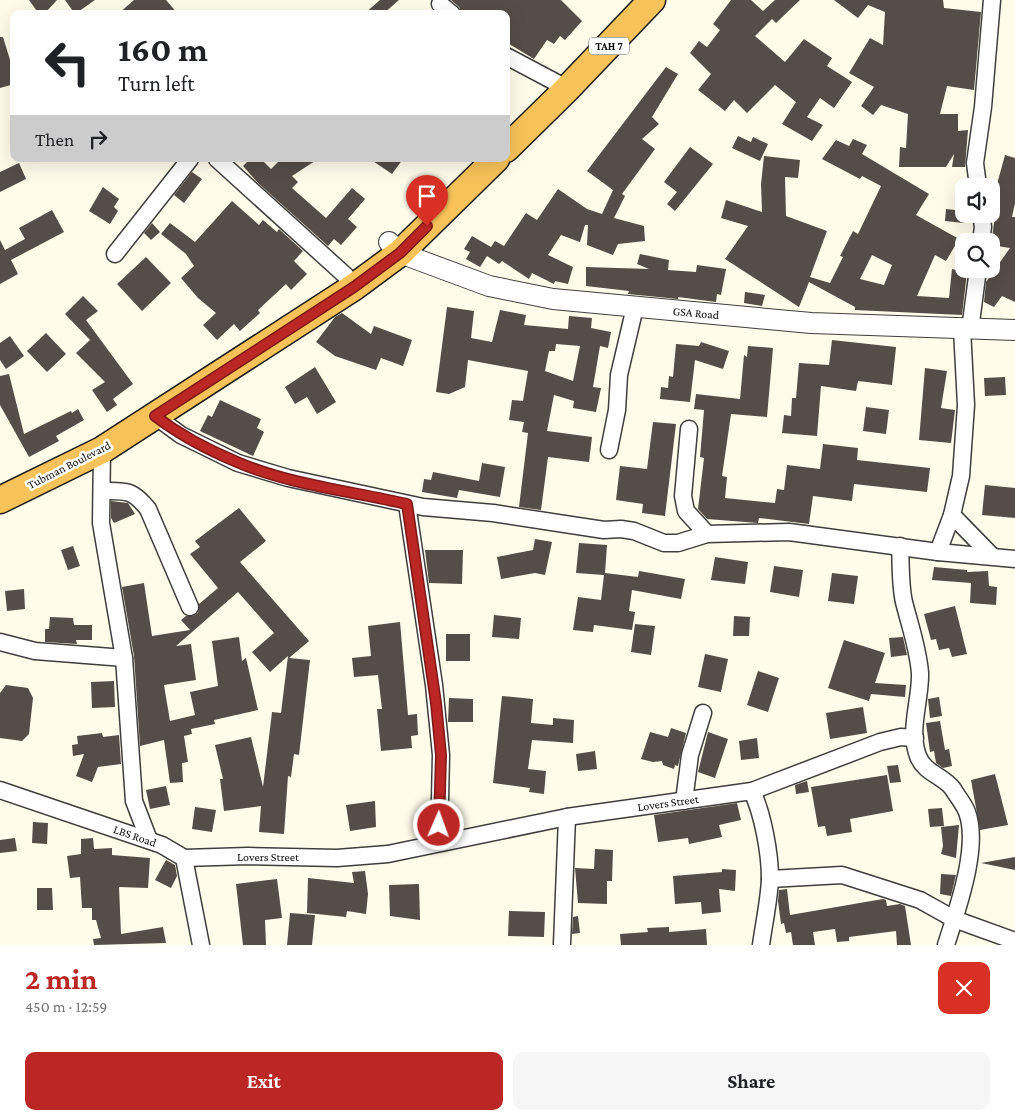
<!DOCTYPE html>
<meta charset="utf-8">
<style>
:root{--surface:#fff;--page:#f6f6f6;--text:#202124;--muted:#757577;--accent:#bb2724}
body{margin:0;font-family:"Crimson Pro",serif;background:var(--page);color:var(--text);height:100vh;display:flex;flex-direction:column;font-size:19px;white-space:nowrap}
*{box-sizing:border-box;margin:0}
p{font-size:16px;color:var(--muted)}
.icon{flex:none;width:28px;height:28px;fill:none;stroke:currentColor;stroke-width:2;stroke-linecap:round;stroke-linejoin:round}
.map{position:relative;height:945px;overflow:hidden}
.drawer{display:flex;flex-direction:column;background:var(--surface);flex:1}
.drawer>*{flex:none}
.guide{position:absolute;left:10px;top:10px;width:500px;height:152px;border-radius:10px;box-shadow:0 5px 20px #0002;background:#fff;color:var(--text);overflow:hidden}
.controls{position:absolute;left:955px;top:178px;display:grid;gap:10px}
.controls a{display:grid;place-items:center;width:45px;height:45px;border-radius:10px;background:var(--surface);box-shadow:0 5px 20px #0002;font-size:25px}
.pin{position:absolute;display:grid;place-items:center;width:42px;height:42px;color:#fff;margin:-51px -21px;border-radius:50% 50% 50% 0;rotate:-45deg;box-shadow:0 0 5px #0007}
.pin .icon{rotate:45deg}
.me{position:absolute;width:55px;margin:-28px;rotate:2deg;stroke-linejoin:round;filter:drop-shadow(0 0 4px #0008)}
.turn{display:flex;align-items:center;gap:18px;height:105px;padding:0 25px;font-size:22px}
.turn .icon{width:65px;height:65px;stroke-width:2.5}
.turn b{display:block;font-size:35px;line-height:42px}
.then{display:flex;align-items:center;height:48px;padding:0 25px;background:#0003;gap:10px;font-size:19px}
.round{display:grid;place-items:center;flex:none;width:52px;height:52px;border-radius:10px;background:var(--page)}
.headline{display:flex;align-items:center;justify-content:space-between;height:85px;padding:0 25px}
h1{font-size:30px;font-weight:700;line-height:38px;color:var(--accent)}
.primary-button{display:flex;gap:10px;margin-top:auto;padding:10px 25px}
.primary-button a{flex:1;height:58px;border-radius:10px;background:var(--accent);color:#fff;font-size:20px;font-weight:700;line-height:58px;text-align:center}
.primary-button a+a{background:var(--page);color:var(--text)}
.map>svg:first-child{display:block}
</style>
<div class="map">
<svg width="1015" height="945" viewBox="0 0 1015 945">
<rect width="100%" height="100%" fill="#fffcea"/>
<g fill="#544d48" fill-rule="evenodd">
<path d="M29 0H57L44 14H39Z"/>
<path d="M65 0H95L75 14Z"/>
<path d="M134 0H166L178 14H118Z"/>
<path d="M380 0H399L383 14H364Z"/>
<path d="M451 0H561L582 21 565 40 560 36 554 44 547 40 534 59 506 42V14H462L459 7Z"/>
<path d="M731 0H751L763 11 775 0H800L776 23 772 19 755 36 785 62 804 39 832 58 827 66 852 82 834 108 820 98 807 117 823 125 812 141 782 124 796 102 775 85 747 113 734 100 725 111 698 90 711 74 690 53 699 41 707 47 720 30 713 24Z"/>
<path d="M834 0H943L944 8 981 12 974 90 947 86 940 114H958V131L968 130 965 167H952L954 154 946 167H899L900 147 906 148 908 114 881 105 873 115 861 106 874 87 849 73 870 38 883 45 885 12 868 5 858 18Z"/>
<path d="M0 37H3L14 73V84L0 88Z"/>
<path d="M666 67 678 74 652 117 659 124 642 139 655 149 622 194 625 196 614 218 644 226 645 241 618 244 613 255 587 245 588 225H585L580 242 561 235 548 255 573 267 568 284 555 281 554 284 532 273 529 279 502 261 499 264 487 256 480 267 466 259 470 252 464 249 472 236 491 247 495 241 504 246 526 213 537 220 558 189 587 209 602 214 613 190 587 171Z"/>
<path d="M738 136 751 142 753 137 768 144 760 161 732 148Z"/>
<path d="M853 139 867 145 862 154 929 194 916 215 959 239 946 261 935 255 917 296 949 298 952 269 967 272 962 315 855 310V307L809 282 799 307 725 259 748 226 721 218 726 200 762 212 761 184 764 156 800 160 798 178 785 177 786 216 827 231 810 277 830 283 843 257 840 256 853 231 858 234 881 186 862 176 860 179 822 159 836 140 849 146ZM872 255 892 265 884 285 860 279Z"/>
<path d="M690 147 713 164 675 211 667 204 677 192 664 182Z"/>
<path d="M1005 155 1015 158V203L1012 217H1015V302L1002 296 994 307 984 302 986 282 1010 248 991 245 995 216H991V206Z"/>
<path d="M250 159H261L271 169 281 159H318L292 176 298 182 292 188 326 218 352 188 365 199 348 219 357 227 341 245 334 239 328 246 258 183 243 166Z"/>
<path d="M370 159H403L392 174Z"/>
<path d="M19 163 26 179 0 192V172Z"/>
<path d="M192 172 202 179 184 203 174 195Z"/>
<path d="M103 187 119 199 114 207 118 211 110 224 89 211Z"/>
<path d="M232 201 259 225 263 220 277 232 279 229 303 251 294 261 307 274 291 290 286 284 258 310 260 313 240 331 234 324 217 340 203 325 216 313 198 298 181 278 194 266 186 254 161 234 170 223 195 242Z"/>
<path d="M946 209 964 211V223L945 221Z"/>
<path d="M52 210 64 232 11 260 18 274 0 284V240L5 250 25 239 19 228Z"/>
<path d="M152 223 160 232 151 240 144 233Z"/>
<path d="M640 254 669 260 668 270 696 272 697 265 726 269 721 295 717 294 716 302 678 297V299L628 294 629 291 586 286V267L649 269 637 264Z"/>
<path d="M146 257 171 283 142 311 117 284Z"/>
<path d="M745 292 765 295 762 306 744 303Z"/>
<path d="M83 296 98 311 86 320 133 384 113 399 117 405 107 412 92 390 105 382 76 353 90 340 65 314Z"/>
<path d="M447 307 474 311 471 338 492 342 500 310 526 315 524 325 568 329 569 316 592 318 591 328 611 332 608 348 600 346 593 387 601 388 596 412 573 408 574 401 554 395 547 431 592 437 589 462 548 457 541 510 519 507 528 433 522 432 524 422 509 420 512 400 523 401 528 371 468 360 465 387 449 394 436 392ZM556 344 580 346 573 381 545 371 549 351H555Z"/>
<path d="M342 313 371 334 374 326 412 340 403 366 381 358 376 370 335 356 316 342 335 317Z"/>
<path d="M46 333 66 354 47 372 27 351Z"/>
<path d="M10 336 24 356 6 369 0 360V343Z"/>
<path d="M832 340 896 347 892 385 858 381 856 391 821 386 817 436 782 433 784 415 791 416 792 398H796L799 363 829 365Z"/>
<path d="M701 342 729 351 723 369 695 360 690 402 660 399 661 387 668 388 669 376 673 377 676 344 699 346Z"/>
<path d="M748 346 773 348 767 417 731 414 722 476 727 477 725 498 775 503 777 489 784 490 787 465 820 469 823 444 858 448 857 460 930 468 927 492 854 484 852 501 813 496 809 524 759 518 758 523 707 519 698 509 704 458 700 457 704 410 694 409 696 394 740 399 744 355 747 357Z"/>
<path d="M315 367 336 402 317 414 307 397 295 404 285 387Z"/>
<path d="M925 368 947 371 941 408 955 410 951 443 919 440Z"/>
<path d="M9 374 24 434 71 411 72 413 78 409 84 420 56 436 59 441 29 457 0 405V376Z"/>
<path d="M1005 377 1006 395 985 396 984 378Z"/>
<path d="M220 400 261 419 257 428 264 432 253 456 200 431 208 415 212 417Z"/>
<path d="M866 407 889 410 886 434 863 431Z"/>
<path d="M653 422 676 424 665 516 642 513 643 504 616 500 620 466 647 469Z"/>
<path d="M482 463 505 467 500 497 459 490 457 498 422 492 424 479 431 480 433 472 479 481Z"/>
<path d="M985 485 1015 488V518L982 515Z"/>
<path d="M111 501 128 503 135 514 114 523 111 518Z"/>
<path d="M239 508 266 541 240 562 309 641 289 658 310 660 299 755 294 754 291 777 288 776 284 834 259 832 261 806 224 811 220 779H223L215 745 251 737 263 787 272 712 281 713 288 656 270 672 252 652 274 633 238 592 176 646 191 644 196 680 164 685 170 721 195 715 190 692 218 686 212 641 239 637 242 661 246 658 258 710 214 720 215 724 191 729 192 734 184 736 188 762 182 763 183 782 170 783 164 740 140 746 134 656 122 587 144 583 152 636 190 630 181 620 186 616H193L198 613 199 604 218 588 190 554 200 547 195 541Z"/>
<path d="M535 539 552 542 545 575 535 573 501 579 497 557 533 550Z"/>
<path d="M579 543 607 545 605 573 638 577 639 571 685 579 681 599 632 590 629 611 635 612 632 630 594 625 593 632 573 630 578 597 601 600 604 575 576 573Z"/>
<path d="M73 546 80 566 68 570 61 550Z"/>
<path d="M425 550H463L462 584 429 583Z"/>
<path d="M715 557 748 562 745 584 711 580Z"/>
<path d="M774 566 803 570 799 597 770 592Z"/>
<path d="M934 567 967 570V572L988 571 989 586 997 587 996 605 970 603 971 583 932 580Z"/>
<path d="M832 573 858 576 854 604 828 601Z"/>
<path d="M24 589 25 609 7 611 5 591Z"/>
<path d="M955 606 967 654 952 657 949 648 939 650 936 639 931 640 924 614Z"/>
<path d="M494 615 521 618 519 639 492 637Z"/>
<path d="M734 616 750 617 749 636H733Z"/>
<path d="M50 617 73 618 74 625H92V640H76L77 644 45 642V629H49Z"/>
<path d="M400 622 408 715 417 714 418 735 411 736 412 748 381 751 377 709H382L378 675 354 677 352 658 371 656 368 626Z"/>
<path d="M635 624 655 626 651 655 631 652Z"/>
<rect x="446" y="634" width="24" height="27"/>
<path d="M903 637 907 655 891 657 889 638Z"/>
<path d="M844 640 885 653 875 683 906 685 905 697 871 694 869 701 828 688Z"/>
<path d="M705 654 728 659 721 692 698 687Z"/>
<path d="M758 671 779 678 768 712 747 705Z"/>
<path d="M114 681 115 707 92 708 91 682Z"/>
<path d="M6 685 28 688 33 698 29 734 22 741 0 738V693Z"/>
<path d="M502 696 533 699 531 723 553 725V718L574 720 573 743 532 740 528 769 546 771 544 794 529 792 530 788 493 783Z"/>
<path d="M939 697 942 716 930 718 928 699Z"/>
<path d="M449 698 473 699V722H448Z"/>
<path d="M863 707 867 733 830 739 826 713Z"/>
<path d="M940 721 945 750 949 749 952 766 943 768 936 763 934 751 930 752 926 723Z"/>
<path d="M671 728 686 733 678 766 675 765 674 769 663 765 662 761 653 762 641 759 650 732 668 737Z"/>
<path d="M708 732 728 739 715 778 698 772Z"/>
<path d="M102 733 103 737 119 735 121 764 98 767 92 782 76 776 84 754 73 756 72 745 78 744 77 736Z"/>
<path d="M757 738 759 758 741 760 739 741Z"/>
<path d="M595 751 597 769 578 771 576 754Z"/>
<path d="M898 765 901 782 890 783 887 766Z"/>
<path d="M995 774 1008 825 980 830 971 780Z"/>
<path d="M887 775 893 811 850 819 852 832 827 836 825 826 818 827 811 787Z"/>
<path d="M807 781 809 792 796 794 795 785Z"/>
<path d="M166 786 170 805 150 809 146 790Z"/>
<path d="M375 801 376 827 350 831 346 805Z"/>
<path d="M737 803 741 820 719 825 722 837 689 844 688 838 658 842 654 815Z"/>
<path d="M195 807 216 810 212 832 192 829Z"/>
<path d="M942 808 944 826 930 827 928 809Z"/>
<path d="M33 822 48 823 47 844 32 843Z"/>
<path d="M959 825 956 858 941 854 943 846 941 827Z"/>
<path d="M15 838 17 851 0 853V840Z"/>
<path d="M93 838 94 849 112 848V855L150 858 148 888 119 887 121 934 163 927 166 943 94 945 93 939 101 938 96 920H92V908H82L80 877 70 878 67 856 81 854V839Z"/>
<path d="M595 849 613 850 612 881H607V904L578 903 575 868 594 869Z"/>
<path d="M1015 857V870L981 863Z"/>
<path d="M166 860 175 865 177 876 171 888 155 880Z"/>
<path d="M722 869 736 870 735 891 719 889 721 912 702 914 701 902 675 904 673 876 722 872Z"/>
<path d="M365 871 368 894 366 914 347 911 346 917 307 913 308 878 354 883 352 872Z"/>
<path d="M941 874 956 875 951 896 940 894Z"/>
<path d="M277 879 282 918 265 920 266 945H243L236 884Z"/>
<path d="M419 884 420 920 390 916 389 885Z"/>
<path d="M37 888H52L53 910H37Z"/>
<path d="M787 889 790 915 883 899 886 900 887 906 900 904 905 906 911 945H897L896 931 849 937V941L837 942 835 929 813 932 815 945H793L791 932 786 933 784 923 781 924 778 901 779 890Z"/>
<path d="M509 911 545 912 544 937 508 936Z"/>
<path d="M290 913 315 915 312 945H287Z"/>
<path d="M578 916 580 933 572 934 573 917Z"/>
<path d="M669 927V932L706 929 707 945H621L620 934 648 932 647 928Z"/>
</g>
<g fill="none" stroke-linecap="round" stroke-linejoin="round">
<defs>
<g id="minor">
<path d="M440 4 452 14"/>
<path d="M506 56 557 83"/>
<path d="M217 159 346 276"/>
<path d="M978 186 975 163 983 107 992 0"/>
<path d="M981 241 983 227 981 214"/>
<path d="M115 254 190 159"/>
<path d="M962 329 966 405 961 476 952 515 992 556"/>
<path d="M970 330 978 269"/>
<path d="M155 416 181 435 238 463 288 478 423 507 493 513 604 530 621 529 634 531 664 543H678L707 534 789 532 938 552 1015 559"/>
<path d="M689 429 683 496 686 511 707 534"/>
<path d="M102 450 101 523 124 658 134 801 149 840"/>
<path d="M609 450 617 410 619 375 635 307"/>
<path d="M102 491C126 491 132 489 148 509L190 607"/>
<path d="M407 504 434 685 441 755 439 843"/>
<path d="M900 546C901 564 900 585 904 602 910 626 918 648 920 673 921 699 908 730 918 756 924 773 944 776 953 789 957 796 964 804 967 812 980 847 957 910 946 945"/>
<path d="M938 552 952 515"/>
<path d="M0 642 35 651 124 658"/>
<path d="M0 790 162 845 184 858 201 945"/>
<path d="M752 791C763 815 770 853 770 879 769 901 764 923 761 945"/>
<path d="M684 801 690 755 703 713"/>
<path d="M184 858 248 856 337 858 388 854 567 817 752 791 880 742 901 737 915 738"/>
<path d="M770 879 842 875 920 900 954 919 1015 941"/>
<path d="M562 944 567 817"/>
</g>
<path id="tertiary" d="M389 242 400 253 489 286 553 299 811 323 1015 330"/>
<g id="trunk">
<path d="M506 149 566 90 652 0"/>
<path d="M0 500 102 450 354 287 400 253 496 159"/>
</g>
</defs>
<use href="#minor" stroke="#3e3e3e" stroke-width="19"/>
<use href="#tertiary" stroke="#3e3e3e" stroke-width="22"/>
<use href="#trunk" stroke="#1c1c1c" stroke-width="29"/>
<use href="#minor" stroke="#fff" stroke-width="16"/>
<use href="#tertiary" stroke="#fff" stroke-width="20"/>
<use href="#trunk" stroke="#f7c259" stroke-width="26"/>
</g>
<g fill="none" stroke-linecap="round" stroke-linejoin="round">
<defs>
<path id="route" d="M427 226 400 253 354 287 155 416C180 435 208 450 237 462 290 485 351 491 407 504L436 703 441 755 439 825"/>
</defs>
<use href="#route" stroke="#7a1917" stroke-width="12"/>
<use href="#route" stroke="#bb2724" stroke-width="9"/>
</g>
<g text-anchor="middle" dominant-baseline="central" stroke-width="5" stroke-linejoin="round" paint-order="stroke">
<rect fill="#fff" stroke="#545454" stroke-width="1" x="589" y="37.5" width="40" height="17" rx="4"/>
<g font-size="11" font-weight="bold" fill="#0b0b0b">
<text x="609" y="46">TAH 7</text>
</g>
<g font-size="12" fill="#0b0b0b" stroke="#fff">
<text transform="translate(696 313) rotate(5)">GSA Road</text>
<text transform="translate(69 465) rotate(-27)">Tubman Boulevard</text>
<text transform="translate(668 803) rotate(-8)">Lovers Street</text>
<text transform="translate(135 836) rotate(19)">LBS Road</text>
<text x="268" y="857">Lovers Street</text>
</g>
</g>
</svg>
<div class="controls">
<a><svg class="icon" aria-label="sound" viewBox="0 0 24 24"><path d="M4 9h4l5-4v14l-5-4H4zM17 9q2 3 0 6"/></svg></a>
<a><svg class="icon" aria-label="search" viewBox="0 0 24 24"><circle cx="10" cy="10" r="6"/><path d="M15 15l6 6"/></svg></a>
</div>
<div class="pin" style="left:427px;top:226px;background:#d93025"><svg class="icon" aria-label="arrive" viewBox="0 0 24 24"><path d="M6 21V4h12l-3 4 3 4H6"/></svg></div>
<svg class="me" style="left:439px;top:825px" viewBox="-20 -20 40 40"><circle r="17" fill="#bb2724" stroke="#fff" stroke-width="3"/><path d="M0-11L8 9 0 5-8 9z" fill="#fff"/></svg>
<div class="guide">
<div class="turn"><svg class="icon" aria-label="left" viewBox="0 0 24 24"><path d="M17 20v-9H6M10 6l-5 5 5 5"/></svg><div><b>160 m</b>Turn left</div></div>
<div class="then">Then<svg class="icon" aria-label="right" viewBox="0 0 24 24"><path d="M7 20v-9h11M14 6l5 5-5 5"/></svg></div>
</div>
</div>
<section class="drawer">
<div class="headline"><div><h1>2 min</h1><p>450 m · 12:59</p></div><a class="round" style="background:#d93025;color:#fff"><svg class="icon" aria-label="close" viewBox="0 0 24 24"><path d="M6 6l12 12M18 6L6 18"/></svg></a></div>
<div class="primary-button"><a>Exit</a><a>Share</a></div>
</section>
